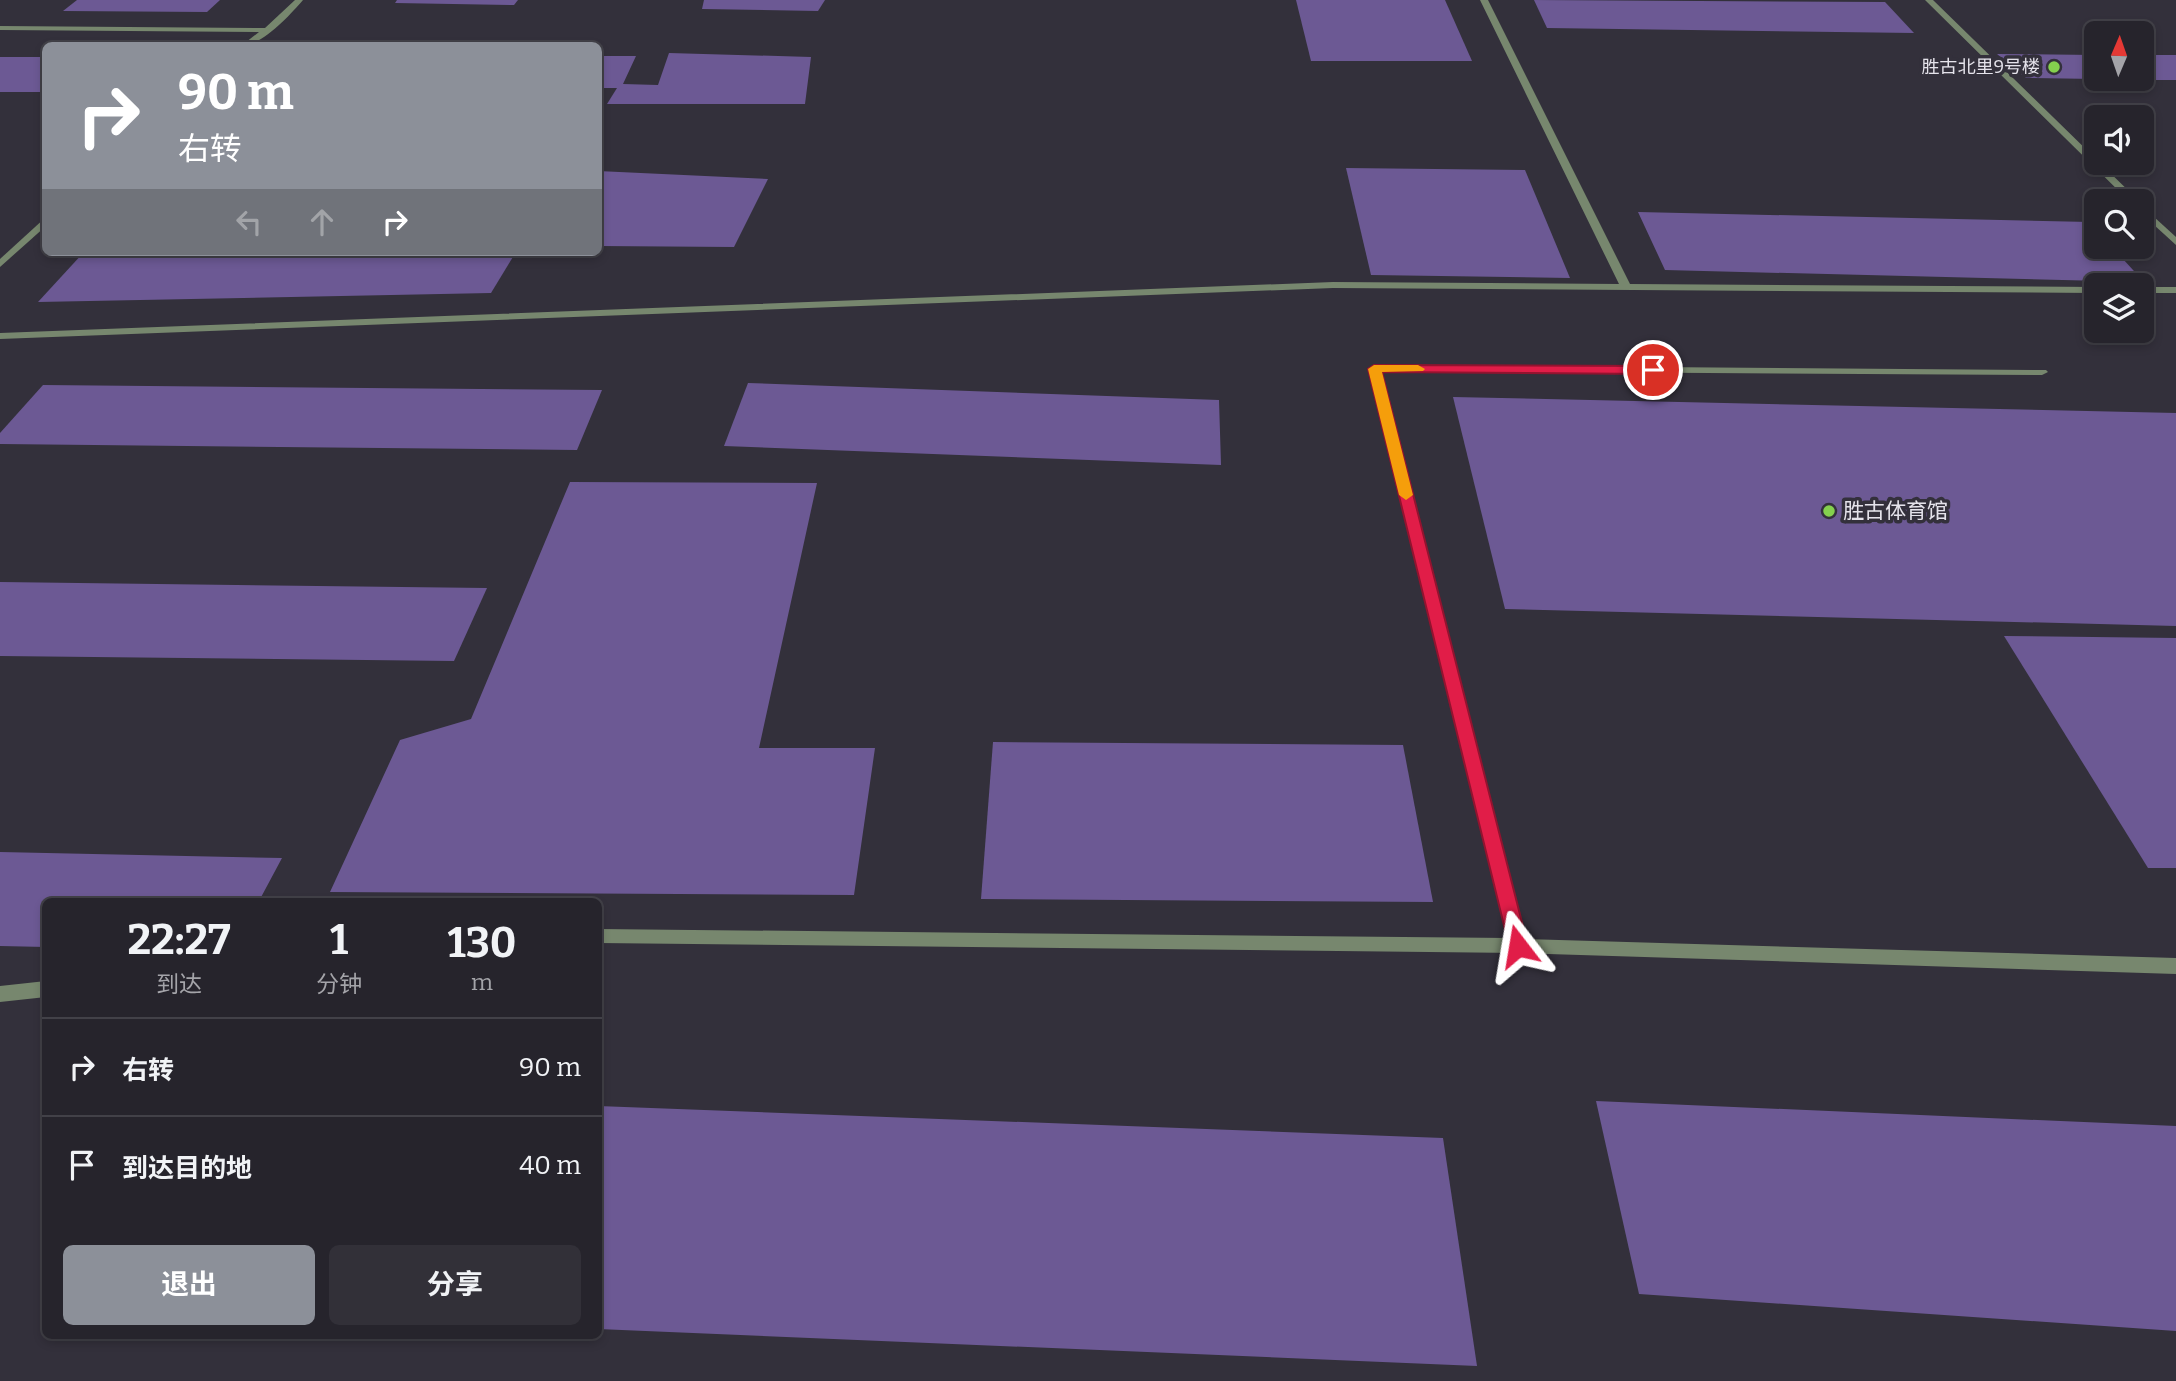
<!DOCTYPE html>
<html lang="zh">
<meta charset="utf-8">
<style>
:root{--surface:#26242c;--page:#323038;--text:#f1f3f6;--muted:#a4a4a9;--line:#424148;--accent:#8c9099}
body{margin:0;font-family:Bitter,"Noto Sans SC",serif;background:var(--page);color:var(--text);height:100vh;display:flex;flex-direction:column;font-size:26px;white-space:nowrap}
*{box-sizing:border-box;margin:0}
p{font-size:23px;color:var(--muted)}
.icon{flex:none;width:38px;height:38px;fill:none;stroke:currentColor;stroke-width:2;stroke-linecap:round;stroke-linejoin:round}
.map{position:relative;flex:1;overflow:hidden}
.panel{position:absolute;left:42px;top:898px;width:560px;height:441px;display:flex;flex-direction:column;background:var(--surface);border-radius:10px;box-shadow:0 4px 10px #0003,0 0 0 2px var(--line)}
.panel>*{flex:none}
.top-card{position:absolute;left:42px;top:42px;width:560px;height:214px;border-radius:10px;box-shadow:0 4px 10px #0003,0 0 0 2px var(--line);background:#8c9099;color:#fff;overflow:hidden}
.needle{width:46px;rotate:2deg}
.controls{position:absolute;left:2084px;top:21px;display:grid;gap:14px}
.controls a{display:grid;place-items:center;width:70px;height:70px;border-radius:10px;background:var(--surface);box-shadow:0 4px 10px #0003,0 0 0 2px var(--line);font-size:35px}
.pin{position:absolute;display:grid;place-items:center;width:60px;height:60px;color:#fff;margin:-30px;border:4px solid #fff;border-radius:50%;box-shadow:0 2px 7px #0007}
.me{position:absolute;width:77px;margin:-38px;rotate:346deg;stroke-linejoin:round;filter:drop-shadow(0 0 5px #0008)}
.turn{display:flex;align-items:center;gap:24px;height:147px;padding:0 21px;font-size:32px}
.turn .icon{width:91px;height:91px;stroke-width:2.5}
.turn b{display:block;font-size:49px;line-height:60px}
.lanes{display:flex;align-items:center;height:66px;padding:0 21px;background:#0003;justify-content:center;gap:35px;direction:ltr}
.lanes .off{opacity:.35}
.eta{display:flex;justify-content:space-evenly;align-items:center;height:119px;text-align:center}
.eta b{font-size:42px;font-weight:700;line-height:49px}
.cta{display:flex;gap:14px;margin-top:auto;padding:14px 21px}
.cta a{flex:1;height:80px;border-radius:10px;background:var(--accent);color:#fff;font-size:28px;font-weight:700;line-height:80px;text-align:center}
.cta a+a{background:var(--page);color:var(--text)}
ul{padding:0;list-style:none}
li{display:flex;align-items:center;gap:21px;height:98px;padding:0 21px;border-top:2px solid var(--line)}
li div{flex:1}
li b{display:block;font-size:26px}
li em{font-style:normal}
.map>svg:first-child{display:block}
</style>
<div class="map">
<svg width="2176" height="1381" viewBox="0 0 2176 1381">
<rect width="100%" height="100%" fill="#33303b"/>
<g fill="#6c5994">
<path d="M77 0H220L207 12 63 11Z"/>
<path d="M397 0H518L514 5 395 3Z"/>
<path d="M704 0H825L818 11 702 9Z"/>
<path d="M1296 0H1445L1472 61H1311Z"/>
<path d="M1534 0 1885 2 1914 33 1547 28Z"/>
<path d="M669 53 811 57 805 104H607L617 88H598V56H636L623 84 658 85Z"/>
<path d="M1997 54 2096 55V79L2026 78Z"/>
<rect x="2142" y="55" width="34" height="25"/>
<rect x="0" y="57" width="46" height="35"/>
<path d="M1346 168 1525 170 1570 278 1371 275Z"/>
<path d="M598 171 768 179 734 247 598 246Z"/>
<path d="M1638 212 2090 222 2096 229V247H2112L2144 282 1665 270Z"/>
<path d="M84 252H516L491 293 38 302Z"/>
<path d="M748 383 1219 400 1221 465 724 446Z"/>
<path d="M43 385 602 390 577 450 0 444V433Z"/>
<path d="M1453 397 2176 413V626L1505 609Z"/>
<path d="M570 482 817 483 759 748H875L854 895 330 892 400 740 471 719Z"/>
<path d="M0 582 487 588 454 661 0 656Z"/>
<path d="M2004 636 2176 638V868H2148Z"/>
<path d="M993 742 1403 745 1433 902 981 899Z"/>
<path d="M0 852 282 858 259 901H46V947L0 946Z"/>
<path d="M1596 1101 2176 1126V1331L1639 1294Z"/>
<path d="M598 1106 1443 1138 1477 1366 598 1329Z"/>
</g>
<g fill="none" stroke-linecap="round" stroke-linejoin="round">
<g fill="#77876e" fill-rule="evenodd">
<path d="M295 0H303C290 15 262 46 241 46L259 32 0 30V26L265 28Z"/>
<path d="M1480 0H1488L1630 284 2096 287V293L1333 288 0 339V333L1333 282 1619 284Z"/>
<path d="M1925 0H1933L2096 159V163H2100L2139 201H2129Z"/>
<path d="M2142 206 2176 237V245L2142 214Z"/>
<path d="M46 217V226L0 267V259Z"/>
<rect x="2142" y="287" width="34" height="6"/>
<path d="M1374 365 2046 370 2048 372 2042 375 1380 371 1525 939 2176 958V974L1519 953 598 943V929L1509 938 1369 368Z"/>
<path d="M46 981V997L0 1002V986Z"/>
</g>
</g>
<path fill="#e11d48" stroke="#92132f" stroke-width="2" d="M1374 365 1653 366 1659 370 1653 374 1382 372 1528 946 1525 952 1518 954 1512 952 1509 946 1368 369Z"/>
<path fill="#f59e0b" d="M1418 365 1425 369 1423 371 1382 372 1413 495 1406 500 1399 495 1368 369 1374 365Z"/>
<g fill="#84d04e" stroke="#33303b" stroke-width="2.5">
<circle cx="2054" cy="67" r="7"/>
<circle cx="1829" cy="511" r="7"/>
</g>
<g text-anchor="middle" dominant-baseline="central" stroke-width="7" stroke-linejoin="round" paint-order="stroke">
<g font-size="18" fill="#e5e3eb" stroke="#33303b" text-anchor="end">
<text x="2040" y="67">胜古北里9号楼</text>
</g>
<g font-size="21" fill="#e5e3eb" stroke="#33303b" text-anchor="start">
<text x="1843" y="511">胜古体育馆</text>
</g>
</g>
</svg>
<div class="controls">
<a><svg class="needle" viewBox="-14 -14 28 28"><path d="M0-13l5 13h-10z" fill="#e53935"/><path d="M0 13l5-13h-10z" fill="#a4a4a9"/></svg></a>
<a><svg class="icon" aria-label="sound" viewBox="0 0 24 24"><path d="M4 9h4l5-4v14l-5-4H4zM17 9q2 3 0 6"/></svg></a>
<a><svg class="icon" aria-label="search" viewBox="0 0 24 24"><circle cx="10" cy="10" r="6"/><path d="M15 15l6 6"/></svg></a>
<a><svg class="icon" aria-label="layers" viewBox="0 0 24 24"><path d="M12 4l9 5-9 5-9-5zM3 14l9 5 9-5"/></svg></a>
</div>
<div class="pin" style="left:1653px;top:370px;background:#d93025"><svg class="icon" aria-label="arrive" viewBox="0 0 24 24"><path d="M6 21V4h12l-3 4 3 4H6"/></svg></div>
<svg class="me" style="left:1518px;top:946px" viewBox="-20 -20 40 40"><path d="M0-17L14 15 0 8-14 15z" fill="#e11d48" stroke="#fff" stroke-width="4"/></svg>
<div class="top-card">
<div class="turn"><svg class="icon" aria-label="right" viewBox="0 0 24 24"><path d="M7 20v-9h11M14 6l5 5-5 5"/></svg><div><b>90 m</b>右转</div></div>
<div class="lanes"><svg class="icon off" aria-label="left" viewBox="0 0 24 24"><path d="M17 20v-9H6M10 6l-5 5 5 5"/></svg><svg class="icon off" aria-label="ahead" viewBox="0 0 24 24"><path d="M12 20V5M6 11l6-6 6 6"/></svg><svg class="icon" aria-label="right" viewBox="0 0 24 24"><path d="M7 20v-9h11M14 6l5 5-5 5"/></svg></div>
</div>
<section class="panel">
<div class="eta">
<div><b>22:27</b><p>到达</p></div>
<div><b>1</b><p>分钟</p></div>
<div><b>130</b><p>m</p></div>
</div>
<ul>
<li><svg class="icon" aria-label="right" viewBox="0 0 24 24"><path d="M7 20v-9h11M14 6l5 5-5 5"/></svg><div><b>右转</b></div><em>90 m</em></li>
<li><svg class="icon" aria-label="arrive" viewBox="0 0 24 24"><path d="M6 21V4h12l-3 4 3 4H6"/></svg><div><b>到达目的地</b></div><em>40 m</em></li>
</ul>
<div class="cta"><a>退出</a><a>分享</a></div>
</section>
</div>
